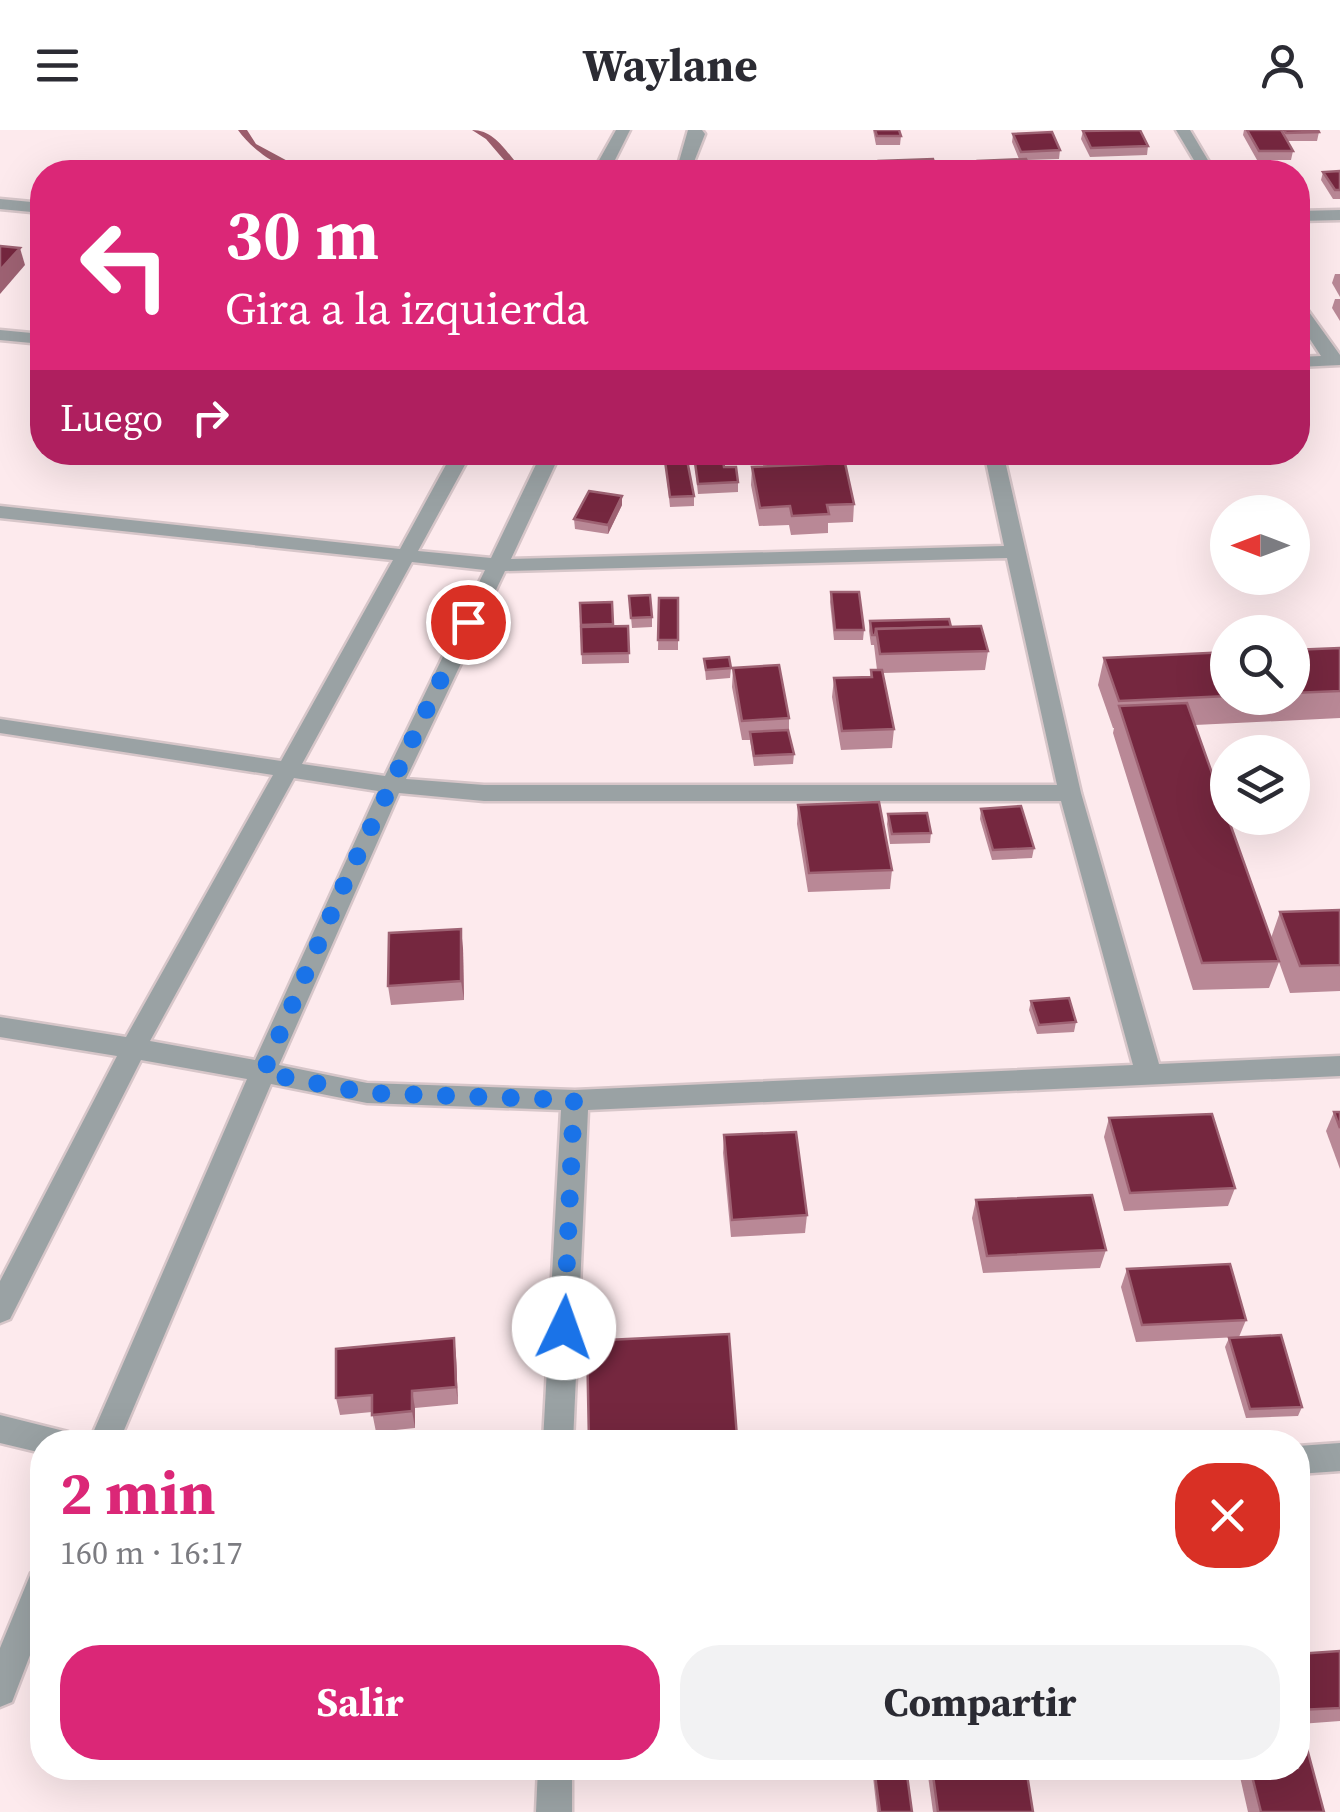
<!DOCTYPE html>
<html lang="es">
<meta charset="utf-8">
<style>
:root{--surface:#fff;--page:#f2f2f3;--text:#2b2b33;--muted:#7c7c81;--accent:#db2777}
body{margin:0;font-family:"Source Serif 4",serif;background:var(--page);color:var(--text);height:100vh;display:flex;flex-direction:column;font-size:38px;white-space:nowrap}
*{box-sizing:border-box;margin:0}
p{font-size:32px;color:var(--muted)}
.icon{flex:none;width:55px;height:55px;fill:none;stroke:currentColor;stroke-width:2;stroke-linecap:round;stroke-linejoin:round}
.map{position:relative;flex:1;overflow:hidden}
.panel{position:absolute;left:30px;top:1300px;width:1280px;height:350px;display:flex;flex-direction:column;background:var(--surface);border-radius:40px;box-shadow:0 10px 40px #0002}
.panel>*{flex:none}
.top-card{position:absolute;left:30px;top:30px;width:1280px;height:305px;border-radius:40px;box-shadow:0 10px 40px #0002;background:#db2777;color:#fff;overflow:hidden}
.needle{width:65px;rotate:270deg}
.buttons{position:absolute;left:1210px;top:365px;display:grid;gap:20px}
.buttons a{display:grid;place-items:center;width:100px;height:100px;border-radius:50%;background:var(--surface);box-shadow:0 10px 40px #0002;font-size:50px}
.pin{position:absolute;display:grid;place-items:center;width:85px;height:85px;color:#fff;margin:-42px;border:5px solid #fff;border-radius:50%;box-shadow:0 2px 10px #0007}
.me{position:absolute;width:110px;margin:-55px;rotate:3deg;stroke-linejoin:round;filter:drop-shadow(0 0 8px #0008)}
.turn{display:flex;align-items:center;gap:35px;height:210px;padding:0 30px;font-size:45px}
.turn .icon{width:130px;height:130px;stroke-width:2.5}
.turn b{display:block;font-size:70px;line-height:85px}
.then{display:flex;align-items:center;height:95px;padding:0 30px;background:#0003;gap:20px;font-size:38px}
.round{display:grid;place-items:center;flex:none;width:105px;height:105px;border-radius:40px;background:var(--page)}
.head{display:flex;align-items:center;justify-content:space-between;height:170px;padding:0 30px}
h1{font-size:60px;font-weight:700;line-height:75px;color:var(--accent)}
.primary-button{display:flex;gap:20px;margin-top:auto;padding:20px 30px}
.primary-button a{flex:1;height:115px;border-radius:40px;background:var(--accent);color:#fff;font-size:40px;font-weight:700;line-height:115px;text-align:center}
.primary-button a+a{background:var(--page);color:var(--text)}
header{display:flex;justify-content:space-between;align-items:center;height:130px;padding:0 30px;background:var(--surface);font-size:45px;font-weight:700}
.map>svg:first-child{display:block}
</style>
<header><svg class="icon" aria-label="menu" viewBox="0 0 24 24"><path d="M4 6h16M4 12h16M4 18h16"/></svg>Waylane<svg class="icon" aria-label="person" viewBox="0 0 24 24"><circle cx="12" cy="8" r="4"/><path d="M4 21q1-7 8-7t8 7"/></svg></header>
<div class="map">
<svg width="1340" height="1682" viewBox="0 0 1340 1682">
<rect width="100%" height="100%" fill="#fdeaed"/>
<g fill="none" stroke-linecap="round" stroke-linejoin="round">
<g fill="#9c5d6c" fill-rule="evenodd">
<path d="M238 0H247L256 14 308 42C283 43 251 19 238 0Z"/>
<path d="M472 0C494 0 505 20 519 36V40L505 42 510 37 486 9Z"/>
</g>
<defs>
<g id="minor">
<path d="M616 0H630L613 34 612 42H598L597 34Z"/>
<path d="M688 0H702L705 4 690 42H676Z"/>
<path d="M1176 0H1190L1215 42H1201Z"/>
<path d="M0 69 42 73V83L0 79Z"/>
<path d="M1340 80V90L1298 91V81Z"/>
<path d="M1298 174 1304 175 1340 225V235L1298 237V227L1321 226 1298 191Z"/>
<path d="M0 200 42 204V214L0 210Z"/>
<path d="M453 322H472L418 421 491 428 542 322H561L511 429 1004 416 984 322H1003L1081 663 1159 934 1340 926V946L588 980 573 1312H543L561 980 367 973 271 954 119 1312H89L247 949 141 930 10 1189 0 1193V1151L117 926 0 907V887L126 907 273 645 0 603V589L281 631 393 430 0 388V376L400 419ZM1007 428 1057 655H484L406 649 505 441ZM412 432 485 440 385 646 302 634ZM294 648 378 661 255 930 150 911ZM399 663 484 671H1061L1133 935 575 960 367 953 279 935Z"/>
<path d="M0 1285 68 1302 72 1312H42V1323L0 1313Z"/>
<path d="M1340 1313V1341L1298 1344V1316Z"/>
<path d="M42 1439V1494L12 1572 0 1577V1518L31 1443Z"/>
<path d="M538 1638H572V1682H536Z"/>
</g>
</defs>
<use href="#minor" stroke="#d7c6c9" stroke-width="5"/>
<use href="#minor" fill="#9aa2a4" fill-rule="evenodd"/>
</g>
<g fill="#b98896">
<path d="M873 0H899L901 6 900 15H876Z"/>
<path d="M1244 0H1318L1319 2 1317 11H1287L1293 21 1291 30H1257L1243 5Z"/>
<path d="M1083 1 1148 16 1147 25 1090 27 1081 9Z"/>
<path d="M1013 4 1060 20 1059 29 1027 30 1032 42H976L978 31 1019 29 1012 12Z"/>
<path d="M1340 41V69H1333L1321 50 1323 42Z"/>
<path d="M1335 144H1340V167L1332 153Z"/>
<path d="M1335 169H1340V191L1332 178Z"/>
<path d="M748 322H818V328L749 329Z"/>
<path d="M694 326 724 337 738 352V362L698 364Z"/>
<path d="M665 331 694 366V376L670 377Z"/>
<path d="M752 337 854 374 853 392 828 393V403L791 405 789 395 759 396 751 355Z"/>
<path d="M622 366V375L608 404 575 399 574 389Z"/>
<path d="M831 462 864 500 863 510H834L830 472Z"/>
<path d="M629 466 652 487V497L632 498Z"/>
<path d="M659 468H678V520H658Z"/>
<path d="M612 472 613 496H628L629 533 582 534 580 473Z"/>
<path d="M870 491 951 497 988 521 985 540 883 543 894 599 892 618 841 620 832 567 834 548 870 547 871 540H877L874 515H871L869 501Z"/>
<path d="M1340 518V588L1195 595 1271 808 1280 782 1340 780V861L1290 863 1279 832 1269 858 1193 860 1113 603 1114 598H1113L1098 555 1104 528 1228 522V568H1292V520Z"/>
<path d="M704 529 731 538 730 548 706 550Z"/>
<path d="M733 538 789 588V602L794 624 793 634 754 636 750 610H742L732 557Z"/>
<path d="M798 675 892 740 890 759 808 762 797 694Z"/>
<path d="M981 679 1034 718 1032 728 992 730 980 689Z"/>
<path d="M888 685 931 703 930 713 890 714 887 694Z"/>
<path d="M463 818 464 870 391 875 388 856Z"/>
<path d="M1031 871 1076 892 1074 902 1037 904 1029 880Z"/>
<path d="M1334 982H1340V1039L1326 1001Z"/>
<path d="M1109 988 1235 1058 1228 1076 1124 1081 1104 1007Z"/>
<path d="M724 1005 807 1085 805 1103 731 1107 723 1023Z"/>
<path d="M976 1070 1106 1120 1100 1138 983 1143 972 1088Z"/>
<path d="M1127 1139 1246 1190 1239 1207 1136 1212 1121 1157Z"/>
<path d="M1229 1208 1302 1277 1298 1286 1246 1288 1225 1217Z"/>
<path d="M456 1226 458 1274 415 1278V1298L376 1302 372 1282 340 1285 336 1268Z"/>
<path d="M737 1307V1312H589Z"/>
<path d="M1340 1521V1591L1300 1594 1324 1682H1248L1238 1638H1298V1524Z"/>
<path d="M872 1638H906L912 1682H877Z"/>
<path d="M930 1638H1026L1033 1682H933L928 1646Z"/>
</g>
<g fill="#9e6273">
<path d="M20 118 25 135 0 164V140Z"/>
<path d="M622 366V375L608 404V395Z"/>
<path d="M461 799 463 818 464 870 461 851Z"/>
<path d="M454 1208 456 1226 458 1274 456 1257Z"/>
<path d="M412 1261 415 1278V1298L412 1281Z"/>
</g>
<g fill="#75273f" stroke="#9e6273" stroke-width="2.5">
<path d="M875 0H899L901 6H877Z"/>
<path d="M1140 0 1148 16 1091 18 1083 1Z"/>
<path d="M1247 0H1281L1293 21H1259Z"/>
<path d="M1284 0H1318L1319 2 1286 3Z"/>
<path d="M1052 2 1060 20 1021 22 1013 4Z"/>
<path d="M933 29 937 42H883L879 31Z"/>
<path d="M1026 29 1032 42H982L978 31Z"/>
<path d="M1340 41V60H1335L1323 42Z"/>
<path d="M0 116 20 118 0 140Z"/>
<path d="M722 325 724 337H736L738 352 698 354 694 326Z"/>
<path d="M687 330 694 366 670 367 665 331Z"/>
<path d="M845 333 854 374 827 375 829 384 792 386 790 376 760 378 752 337Z"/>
<path d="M589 361 622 366 608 395 574 389Z"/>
<path d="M831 462H859L864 500H835Z"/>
<path d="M650 465 652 487 631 488 629 466Z"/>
<path d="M659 468H678V510H658Z"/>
<path d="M612 472 613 494 581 495 580 473Z"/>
<path d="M949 489 951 497 876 499 875 505H872L870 491Z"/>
<path d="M628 496 629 523 582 524 581 497Z"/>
<path d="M981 496 988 521 880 524 876 499Z"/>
<path d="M1340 518V561L1292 563V520Z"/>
<path d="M1228 522V566L1119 571 1104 528Z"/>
<path d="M729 527 731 538 706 540 704 529Z"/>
<path d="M779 535 789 588 742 591 733 538Z"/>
<path d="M871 540H882L894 599 842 601 834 548 872 547Z"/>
<path d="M1187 573 1228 688 1279 831 1202 833 1119 576Z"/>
<path d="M788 600 794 624 754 626 750 602Z"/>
<path d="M879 672 892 740 809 743 798 675Z"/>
<path d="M1021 676 1034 718 993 720 981 679Z"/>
<path d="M927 683 931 703 892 704 888 684Z"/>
<path d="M1340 780V835L1300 836 1280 782Z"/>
<path d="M461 799V851L388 856 389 803Z"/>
<path d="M1069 868 1076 892 1039 895 1031 871Z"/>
<path d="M1334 982H1340V998Z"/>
<path d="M1212 984 1235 1058 1130 1063 1109 988Z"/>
<path d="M796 1002 807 1085 732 1090 724 1005Z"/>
<path d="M1092 1065 1106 1120 987 1126 976 1070Z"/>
<path d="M1230 1134 1246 1190 1142 1195 1127 1139Z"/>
<path d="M729 1204 737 1307 629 1312H589L587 1211Z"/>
<path d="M1281 1205 1302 1277 1250 1279 1229 1208Z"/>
<path d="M454 1208 456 1257 412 1261V1281L372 1285V1265L336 1268V1219Z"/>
<path d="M1340 1521V1578L1298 1580V1524Z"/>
<path d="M1298 1585 1324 1682H1261L1250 1638H1298Z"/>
<path d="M874 1638H906L912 1682H880Z"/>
<path d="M932 1638H1026L1033 1682H938Z"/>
</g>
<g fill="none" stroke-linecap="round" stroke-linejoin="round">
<path stroke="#1a73e8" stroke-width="18" stroke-dasharray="0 32.4" d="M468 492 346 750 263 943 367 963 574 970 564 1198"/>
</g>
</svg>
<div class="buttons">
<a><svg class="needle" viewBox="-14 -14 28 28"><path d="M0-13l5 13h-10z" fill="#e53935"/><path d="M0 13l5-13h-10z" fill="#7c7c81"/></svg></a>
<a><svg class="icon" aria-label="search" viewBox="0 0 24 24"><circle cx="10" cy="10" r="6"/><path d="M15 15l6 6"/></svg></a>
<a><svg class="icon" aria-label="layers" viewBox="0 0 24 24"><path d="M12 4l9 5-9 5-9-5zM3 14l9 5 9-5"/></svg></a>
</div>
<div class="pin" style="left:468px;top:492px;background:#d93025"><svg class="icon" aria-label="arrive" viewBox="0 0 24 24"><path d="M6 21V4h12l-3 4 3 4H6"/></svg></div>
<svg class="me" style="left:564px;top:1198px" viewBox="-20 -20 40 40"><circle r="19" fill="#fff"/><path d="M0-13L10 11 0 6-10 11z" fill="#1a73e8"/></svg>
<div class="top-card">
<div class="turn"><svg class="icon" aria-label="left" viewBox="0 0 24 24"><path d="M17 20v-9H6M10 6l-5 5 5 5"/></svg><div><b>30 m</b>Gira a la izquierda</div></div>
<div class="then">Luego<svg class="icon" aria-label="right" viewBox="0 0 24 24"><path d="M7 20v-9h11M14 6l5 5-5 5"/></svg></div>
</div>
<section class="panel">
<div class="head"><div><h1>2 min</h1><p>160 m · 16:17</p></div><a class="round" style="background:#d93025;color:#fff"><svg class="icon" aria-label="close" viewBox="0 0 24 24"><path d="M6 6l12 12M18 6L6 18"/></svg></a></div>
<div class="primary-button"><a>Salir</a><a>Compartir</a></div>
</section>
</div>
